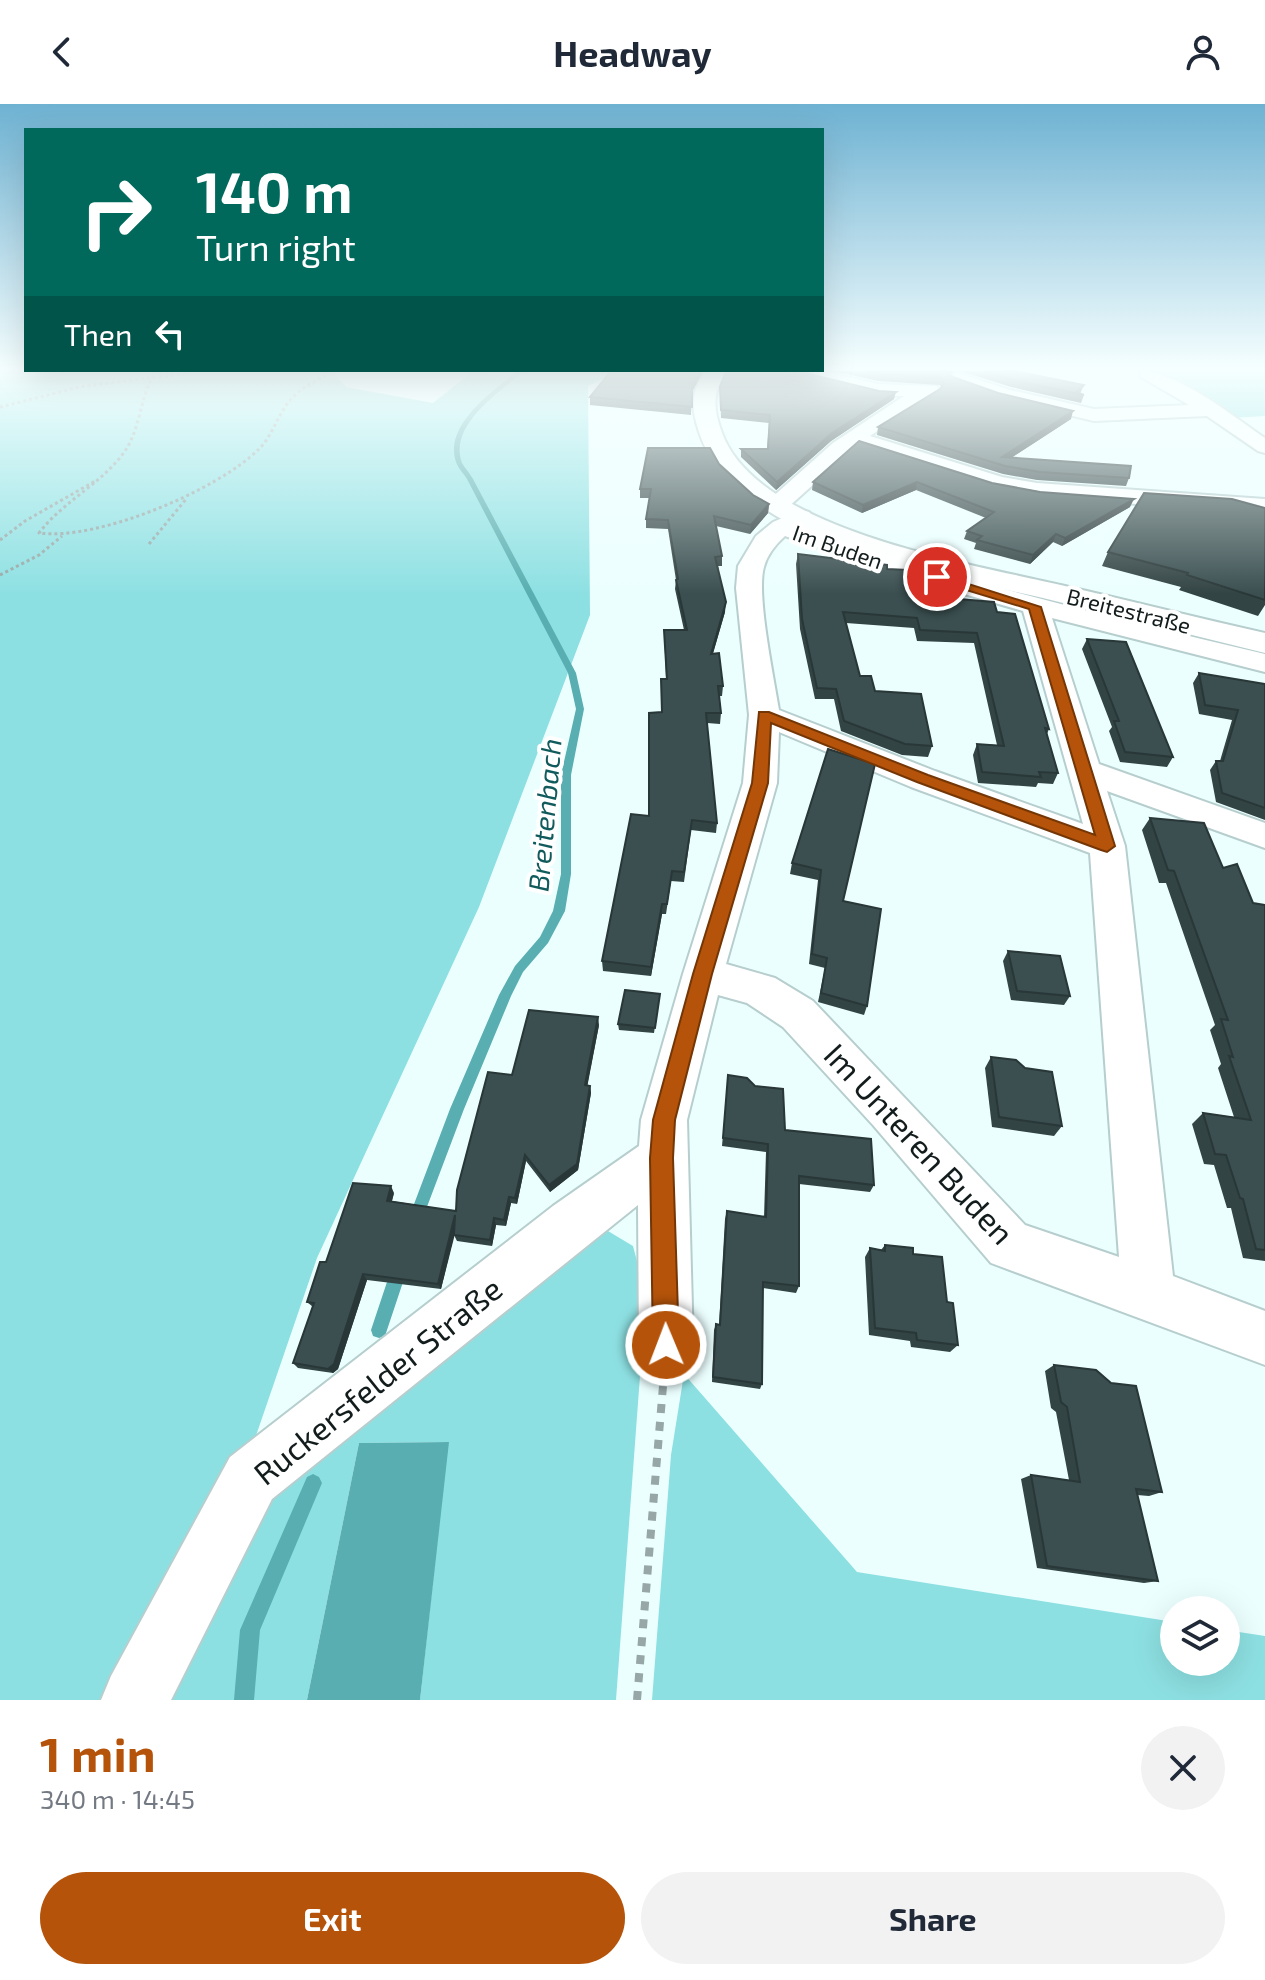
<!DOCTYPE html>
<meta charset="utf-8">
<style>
:root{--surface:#fff;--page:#f2f2f3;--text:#1f2937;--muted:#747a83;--accent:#b45309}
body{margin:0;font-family:"Exo 2",sans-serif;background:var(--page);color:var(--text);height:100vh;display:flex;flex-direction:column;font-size:30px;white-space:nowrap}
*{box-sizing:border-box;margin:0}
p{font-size:26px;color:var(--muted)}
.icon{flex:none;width:44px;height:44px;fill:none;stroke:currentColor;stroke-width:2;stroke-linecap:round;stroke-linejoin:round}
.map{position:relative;height:1596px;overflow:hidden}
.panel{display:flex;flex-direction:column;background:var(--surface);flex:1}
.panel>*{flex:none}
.top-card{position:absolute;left:24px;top:24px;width:800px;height:244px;border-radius:0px;box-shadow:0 8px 32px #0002;background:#00695c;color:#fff;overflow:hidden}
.buttons{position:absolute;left:1160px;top:1492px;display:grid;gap:16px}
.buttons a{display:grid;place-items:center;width:80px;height:80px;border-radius:50%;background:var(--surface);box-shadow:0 8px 32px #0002;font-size:40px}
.pin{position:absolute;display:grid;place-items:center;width:68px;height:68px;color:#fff;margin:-34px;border:4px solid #fff;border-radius:50%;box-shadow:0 2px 8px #0007}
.me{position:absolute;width:88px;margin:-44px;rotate:359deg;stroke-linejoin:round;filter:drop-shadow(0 0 6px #0008)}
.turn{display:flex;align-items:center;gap:28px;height:168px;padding:0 40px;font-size:36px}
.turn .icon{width:104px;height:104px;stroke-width:2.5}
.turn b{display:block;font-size:56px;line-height:68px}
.then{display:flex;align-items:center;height:76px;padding:0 40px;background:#0003;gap:16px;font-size:30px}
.round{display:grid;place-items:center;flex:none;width:84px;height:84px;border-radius:42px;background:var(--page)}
.overview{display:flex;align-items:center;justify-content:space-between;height:136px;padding:0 40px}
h1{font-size:48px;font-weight:700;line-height:60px;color:var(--accent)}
.cta{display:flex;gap:16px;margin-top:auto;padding:16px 40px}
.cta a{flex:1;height:92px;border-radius:48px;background:var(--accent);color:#fff;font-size:32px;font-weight:700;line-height:92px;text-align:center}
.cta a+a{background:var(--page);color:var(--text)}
header{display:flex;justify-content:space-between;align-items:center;height:104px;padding:0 40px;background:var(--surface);font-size:36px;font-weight:700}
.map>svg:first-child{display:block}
</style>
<header><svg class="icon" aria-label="back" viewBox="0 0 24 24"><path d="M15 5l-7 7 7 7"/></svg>Headway<svg class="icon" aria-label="person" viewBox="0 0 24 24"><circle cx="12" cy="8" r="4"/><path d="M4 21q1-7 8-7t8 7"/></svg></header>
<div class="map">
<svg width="1265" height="1596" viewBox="0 0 1265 1596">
<rect width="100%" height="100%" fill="#ecffff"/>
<g fill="#8de0e2">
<path d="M0 267H332L346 283 433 299 473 267 506 272 518 267H621L588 282 590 511 479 803 317 1154 247 1358 126 1596H0Z"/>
<path d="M1149 267H1265V312L1229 314Z"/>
<path d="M608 1127 633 1142 646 1191 616 1596H420L448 1338 359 1339 307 1596H135L260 1378Z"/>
<path d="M684 1270 857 1468 1174 1518V1558H1226V1526L1265 1532V1596H652L671 1351Z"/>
</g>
<path fill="#58aeb0" d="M449 1338 420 1596H307L359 1339Z"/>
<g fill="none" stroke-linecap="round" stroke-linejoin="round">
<g fill="#58aeb0" fill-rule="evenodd">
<path d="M518 267H524C500 288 448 321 462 359 465 364 470 370 473 375L576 569 584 605 571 671V770L565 807 548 839 523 868 511 892 464 1005 422 1116 420 1121 415 1123 410 1121 408 1116 450 1005 499 891 515 862 540 833 553 807 561 770V671L576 605 568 569 467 375C464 370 458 364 456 358 443 321 494 286 518 267Z"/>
<path d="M399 1158 404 1161 407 1166 385 1232 379 1234 373 1232 371 1226 391 1166 394 1161Z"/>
<path d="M313 1370 319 1373 322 1379 260 1526 254 1596H234L240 1526 307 1373Z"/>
</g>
<defs>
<g id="minor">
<path d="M794 267H822L878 280 937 282 939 286 937 290 929 292 870 332 1002 373 1037 379 1265 395V409L1037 393 990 384 857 341 785 406H769L766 401 769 396 833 339 904 292H878L797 271Z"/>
<path d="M1140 267C1177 267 1234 313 1265 334V349L1258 347 1207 312 1094 317 997 294 952 278 949 274 958 269 1010 286 1094 305 1189 301 1141 273Z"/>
<path d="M801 406 809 408 813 413 801 422C953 476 1109 513 1265 550V568L1052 514 1099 660 1265 719V744L1107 687 1125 742 1173 1172 1265 1207V1261L991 1159 873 1021 783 923 747 899 718 891 687 1016 693 1241 685 1260 666 1268 647 1260 639 1241 638 1101 272 1395 171 1596H101L111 1572 230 1353 553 1102 639 1042 641 1016 683 870 743 679 749 611 736 484 738 462 756 432 773 418ZM785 432 891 469 1023 507 1083 720 935 667 779 606C774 574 756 490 764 463 767 451 776 440 785 432ZM779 628 911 683 1090 749 1119 1153 1025 1121 813 897 775 874 726 860 777 679Z"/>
</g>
<path id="tertiary" d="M706 267H727C712 289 713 304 722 329 758 427 972 460 1065 482 1131 497 1198 514 1265 529V549C1192 531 1119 513 1047 495 947 471 735 440 699 328 691 304 690 288 706 267Z"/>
</defs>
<use href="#minor" stroke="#b7cece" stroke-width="4"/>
<use href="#tertiary" stroke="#b7cece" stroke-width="4"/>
<g stroke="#97a6a6" stroke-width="3" stroke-dasharray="3 3" stroke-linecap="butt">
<path d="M158 267C141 282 142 322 125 347 102 380 63 397 39 429 98 437 218 386 259 345 270 334 274 321 282 308 293 287 313 278 334 267"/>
<path d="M0 303 84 282 209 267"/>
<path d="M0 436 25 417 97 376"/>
<path d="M149 440 187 394"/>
<path d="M0 471 39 451 62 432"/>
</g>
<path stroke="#97a6a6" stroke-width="8" stroke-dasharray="9 9" stroke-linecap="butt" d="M637 1596 663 1282"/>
<use href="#minor" fill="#fff" fill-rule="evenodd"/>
<use href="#tertiary" fill="#fff" fill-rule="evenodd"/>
</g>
<g fill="#334445">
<path d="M611 267H703L692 288 691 311 590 301V293Z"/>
<path d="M833 267H958L950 270 953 273 1071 315 1011 354 1129 374 1126 382 1037 376 1003 370 877 331 878 323 940 285 941 284 940 281 878 277Z"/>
<path d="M960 267H1015L1084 281 1080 290 1084 291 1081 299 1011 283Z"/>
<path d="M720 283 894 295 831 337 776 386 741 353V345H767L769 319 721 314Z"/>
<path d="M719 360 753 391 769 400 768 409 750 430 716 422 722 452V462H718L725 508 713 549 723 582 722 592H719L721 609 720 620 707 619 717 719 716 729 691 726 684 778 671 777 666 810H662L651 872 603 867 602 857 649 712 661 608V575H666L664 526H684L675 485 676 476 668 425 646 424V415L650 394H640V385Z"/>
<path d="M813 378 992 379 1130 403 1062 442 1053 438 1030 460 974 445 976 439 964 435 967 427 986 414 916 386 862 409 812 386Z"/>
<path d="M1265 404V501L1258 512 1179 486 1181 483 1102 462 1108 448Z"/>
<path d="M798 450 887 465 947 494 997 508 1049 625 1047 630 1058 669 1053 680 1038 679 1036 683 978 679 973 651 977 640 997 641 974 539 917 537 914 524 846 519 860 572 932 642 928 653 902 651 841 627 834 595H815L800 525 796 460Z"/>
<path d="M1087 535 1173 653 1167 663 1120 658 1109 627 1112 623 1082 545Z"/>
<path d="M1199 569 1265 580V716L1216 698 1210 666 1216 657H1220L1232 616 1199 610 1193 579Z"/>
<path d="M828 645 843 797 867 902 864 911 818 898 825 864 809 860 818 776 790 770 792 759Z"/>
<path d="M1150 714 1223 764 1253 799 1265 801V1157L1243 1154 1231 1104H1227L1214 1061 1204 1060 1192 1020 1203 1009 1234 1013 1218 964 1221 960 1210 926 1215 921 1166 779H1159L1142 726Z"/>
<path d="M1008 847 1070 892 1064 901 1011 896 1003 857Z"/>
<path d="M659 895 654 929 619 926 618 920Z"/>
<path d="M599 921 587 982H590L591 989 578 1066 550 1088 526 1057 517 1100 511 1099 506 1122 496 1121 492 1142 457 1137 454 1131 441 1185 367 1176 338 1265 333 1269 298 1264 293 1259 313 1203 307 1198 326 1158 394 1089 392 1097 456 1107Z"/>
<path d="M991 953 1062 1022 1054 1032 992 1023 985 964Z"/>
<path d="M728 971 785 1026 874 1081 870 1088 799 1080V1182L796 1189 763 1184 762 1280 760 1285 712 1278 714 1226 716 1220 719 1221 725 1115 727 1107 764 1113 766 1048 722 1042Z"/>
<path d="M885 1141 913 1150 947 1198 958 1241 950 1248 911 1243 910 1237 869 1231 865 1153 870 1144 881 1146Z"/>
<path d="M1054 1261 1162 1388 1149 1392 1137 1391 1158 1477 1144 1479 1037 1464 1021 1375 1031 1371 1069 1376 1056 1308 1051 1304 1045 1267Z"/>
</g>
<g fill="#293738">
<path d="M700 267H703L692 288V281Z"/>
<path d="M896 288 894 295 831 337 776 386 777 378 832 329Z"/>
<path d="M1073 307 1071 315 1000 361 1002 353Z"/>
<path d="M917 378 916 386 862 409 863 401Z"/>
<path d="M1134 395 1130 403 1062 442 1065 434Z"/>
<path d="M769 400 768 409 750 430 751 421Z"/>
<path d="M1056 430 1053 438 1030 460 1033 451Z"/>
<path d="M726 498 725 508 710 560 711 550Z"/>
<path d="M662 800V810L651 872V863Z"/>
<path d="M598 913 599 921 586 989 585 981Z"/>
<path d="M590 982 591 989 578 1066 550 1088 549 1081Z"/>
<path d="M525 1051 526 1057 517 1100 515 1094Z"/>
<path d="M391 1082 394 1089 390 1103 387 1097Z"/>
<path d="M509 1093 511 1099 506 1122 504 1116Z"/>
<path d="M455 1111 458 1118 441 1185 438 1180Z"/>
<path d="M494 1114 496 1121 492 1142 490 1136Z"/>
<path d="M363 1170 367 1176 338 1265 333 1269 328 1265Z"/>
</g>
<g fill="#3b4f50" stroke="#293738" stroke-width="2">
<path d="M611 267H700L692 281V303L590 293Z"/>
<path d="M726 267H797L879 287 896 288 832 329 777 378 741 345H768L770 311 721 306 720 283Z"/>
<path d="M866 267H949L948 269 953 273 998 289 1073 307 1002 353 1131 362 1129 374 1040 368 1005 362 878 323 940 285 944 280 941 273 880 270Z"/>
<path d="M984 267H1015L1084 281 1076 288 1084 291 1013 276Z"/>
<path d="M859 337 992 379 1040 388 1134 395 1065 434 1056 430 1033 451 977 436 982 432 967 427 994 408 917 378 863 401 813 378Z"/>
<path d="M648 344H710L719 360 753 391 769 400 751 421 714 412 722 452 715 453 726 498 711 550 719 549 723 582H718L721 609H706L717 719 692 716 684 768 672 767 667 800H662L651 863 602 857 631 710 649 712V609L662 608 661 575H667L664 526H687L676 476 678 475 668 416 646 415 651 385H640Z"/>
<path d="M1144 389 1232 395 1265 404V496L1187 471 1188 469 1108 448Z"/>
<path d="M798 450 887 461V465L908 466 943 476 947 494 994 498 997 508 1015 510 1049 625 1045 624 1058 669 1039 668 1041 673 982 668 977 640 1004 642 977 529 920 526 917 514 843 508 860 572H871L875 587 921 590 932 642 905 640 844 617 836 585 817 584 802 515Z"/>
<path d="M1087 535 1126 538 1173 653 1125 648 1114 617H1119Z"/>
<path d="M1199 569 1265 580V704L1222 689 1216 657H1223L1238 606 1205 601Z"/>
<path d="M828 645 875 660 843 797 881 805 867 902 821 889 827 854 812 850 821 766 792 759Z"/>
<path d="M1150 714 1204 719 1223 764 1237 760 1253 799 1265 801V1146L1256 1145 1243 1095 1240 1094 1226 1051 1215 1050 1203 1009 1251 1016 1229 952 1233 953 1221 915 1228 916 1174 767 1168 766Z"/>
<path d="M1008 847 1060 852 1070 892 1017 887Z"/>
<path d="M625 886 660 890 655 924 618 920Z"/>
<path d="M529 906 598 913 585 981 590 982 577 1060 549 1081 525 1051 515 1094 509 1093 504 1116 494 1114 490 1136 454 1131 455 1111 438 1180 363 1170 334 1260 328 1265 293 1259 314 1199 307 1198 320 1158H326L353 1079 391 1082 387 1097 456 1107 457 1086 488 968 512 971Z"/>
<path d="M991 953 1016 956 1025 964 1052 968 1062 1022 999 1013Z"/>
<path d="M728 971 747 974 755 982 783 985 785 1026 871 1035 874 1081 799 1072V1182L763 1178 762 1280 713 1273 716 1220 720 1221 727 1107 766 1113 768 1040 723 1034Z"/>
<path d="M885 1141 913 1144V1150L942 1153 947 1198 953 1199 958 1241 917 1236 916 1229 875 1224 870 1144 885 1147Z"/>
<path d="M1054 1261 1096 1266 1111 1279 1136 1282 1162 1388 1136 1385 1158 1477 1047 1462 1031 1371 1080 1378 1067 1303 1061 1298Z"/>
</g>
<linearGradient id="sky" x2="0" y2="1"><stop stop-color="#6eb2d2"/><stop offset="0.54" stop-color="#f6ffff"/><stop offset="1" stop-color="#f6ffff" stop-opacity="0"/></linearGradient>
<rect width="1265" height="490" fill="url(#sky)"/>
<path fill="#b45309" stroke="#753606" stroke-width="2" d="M937 470 1041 503 1115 742 1107 748 1101 746 917 678 771 619 768 679 712 870 675 1016 673 1054 679 1241 676 1250 666 1254 657 1250 653 1241 650 1054 653 1016 693 870 752 679 759 608H769L928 671 1095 731 1029 505 933 476 931 473Z"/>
<g text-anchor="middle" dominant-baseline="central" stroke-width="8" stroke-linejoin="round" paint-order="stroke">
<g font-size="22" fill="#131c1c" stroke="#fff">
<text transform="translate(838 442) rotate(19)">Im Buden</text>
<text transform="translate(1129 506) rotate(14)">Breitestraße</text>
</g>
<g font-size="28" font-style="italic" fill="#115b5d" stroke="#fff">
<text transform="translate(544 711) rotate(-85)">Breitenbach</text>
</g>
<g font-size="32" fill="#131c1c" stroke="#fff">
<text transform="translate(920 1039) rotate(47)">Im Unteren Buden</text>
<text transform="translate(377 1276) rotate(-39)">Ruckersfelder Straße</text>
</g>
</g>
</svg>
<div class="buttons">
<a><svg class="icon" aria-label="layers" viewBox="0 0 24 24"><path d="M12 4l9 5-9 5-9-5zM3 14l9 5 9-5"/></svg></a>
</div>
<div class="pin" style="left:937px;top:473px;background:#d93025"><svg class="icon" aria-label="arrive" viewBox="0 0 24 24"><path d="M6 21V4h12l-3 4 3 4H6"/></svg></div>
<svg class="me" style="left:666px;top:1241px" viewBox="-20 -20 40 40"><circle r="17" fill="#b45309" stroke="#fff" stroke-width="3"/><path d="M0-11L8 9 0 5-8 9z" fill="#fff"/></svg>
<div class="top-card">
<div class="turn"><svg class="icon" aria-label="right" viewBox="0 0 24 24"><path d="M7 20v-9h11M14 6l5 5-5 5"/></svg><div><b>140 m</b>Turn right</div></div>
<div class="then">Then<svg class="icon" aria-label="left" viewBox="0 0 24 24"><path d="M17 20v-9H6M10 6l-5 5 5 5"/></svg></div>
</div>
</div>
<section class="panel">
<div class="overview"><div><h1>1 min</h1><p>340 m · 14:45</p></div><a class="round"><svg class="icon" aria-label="close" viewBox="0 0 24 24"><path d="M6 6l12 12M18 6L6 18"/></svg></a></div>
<div class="cta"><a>Exit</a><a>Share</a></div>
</section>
